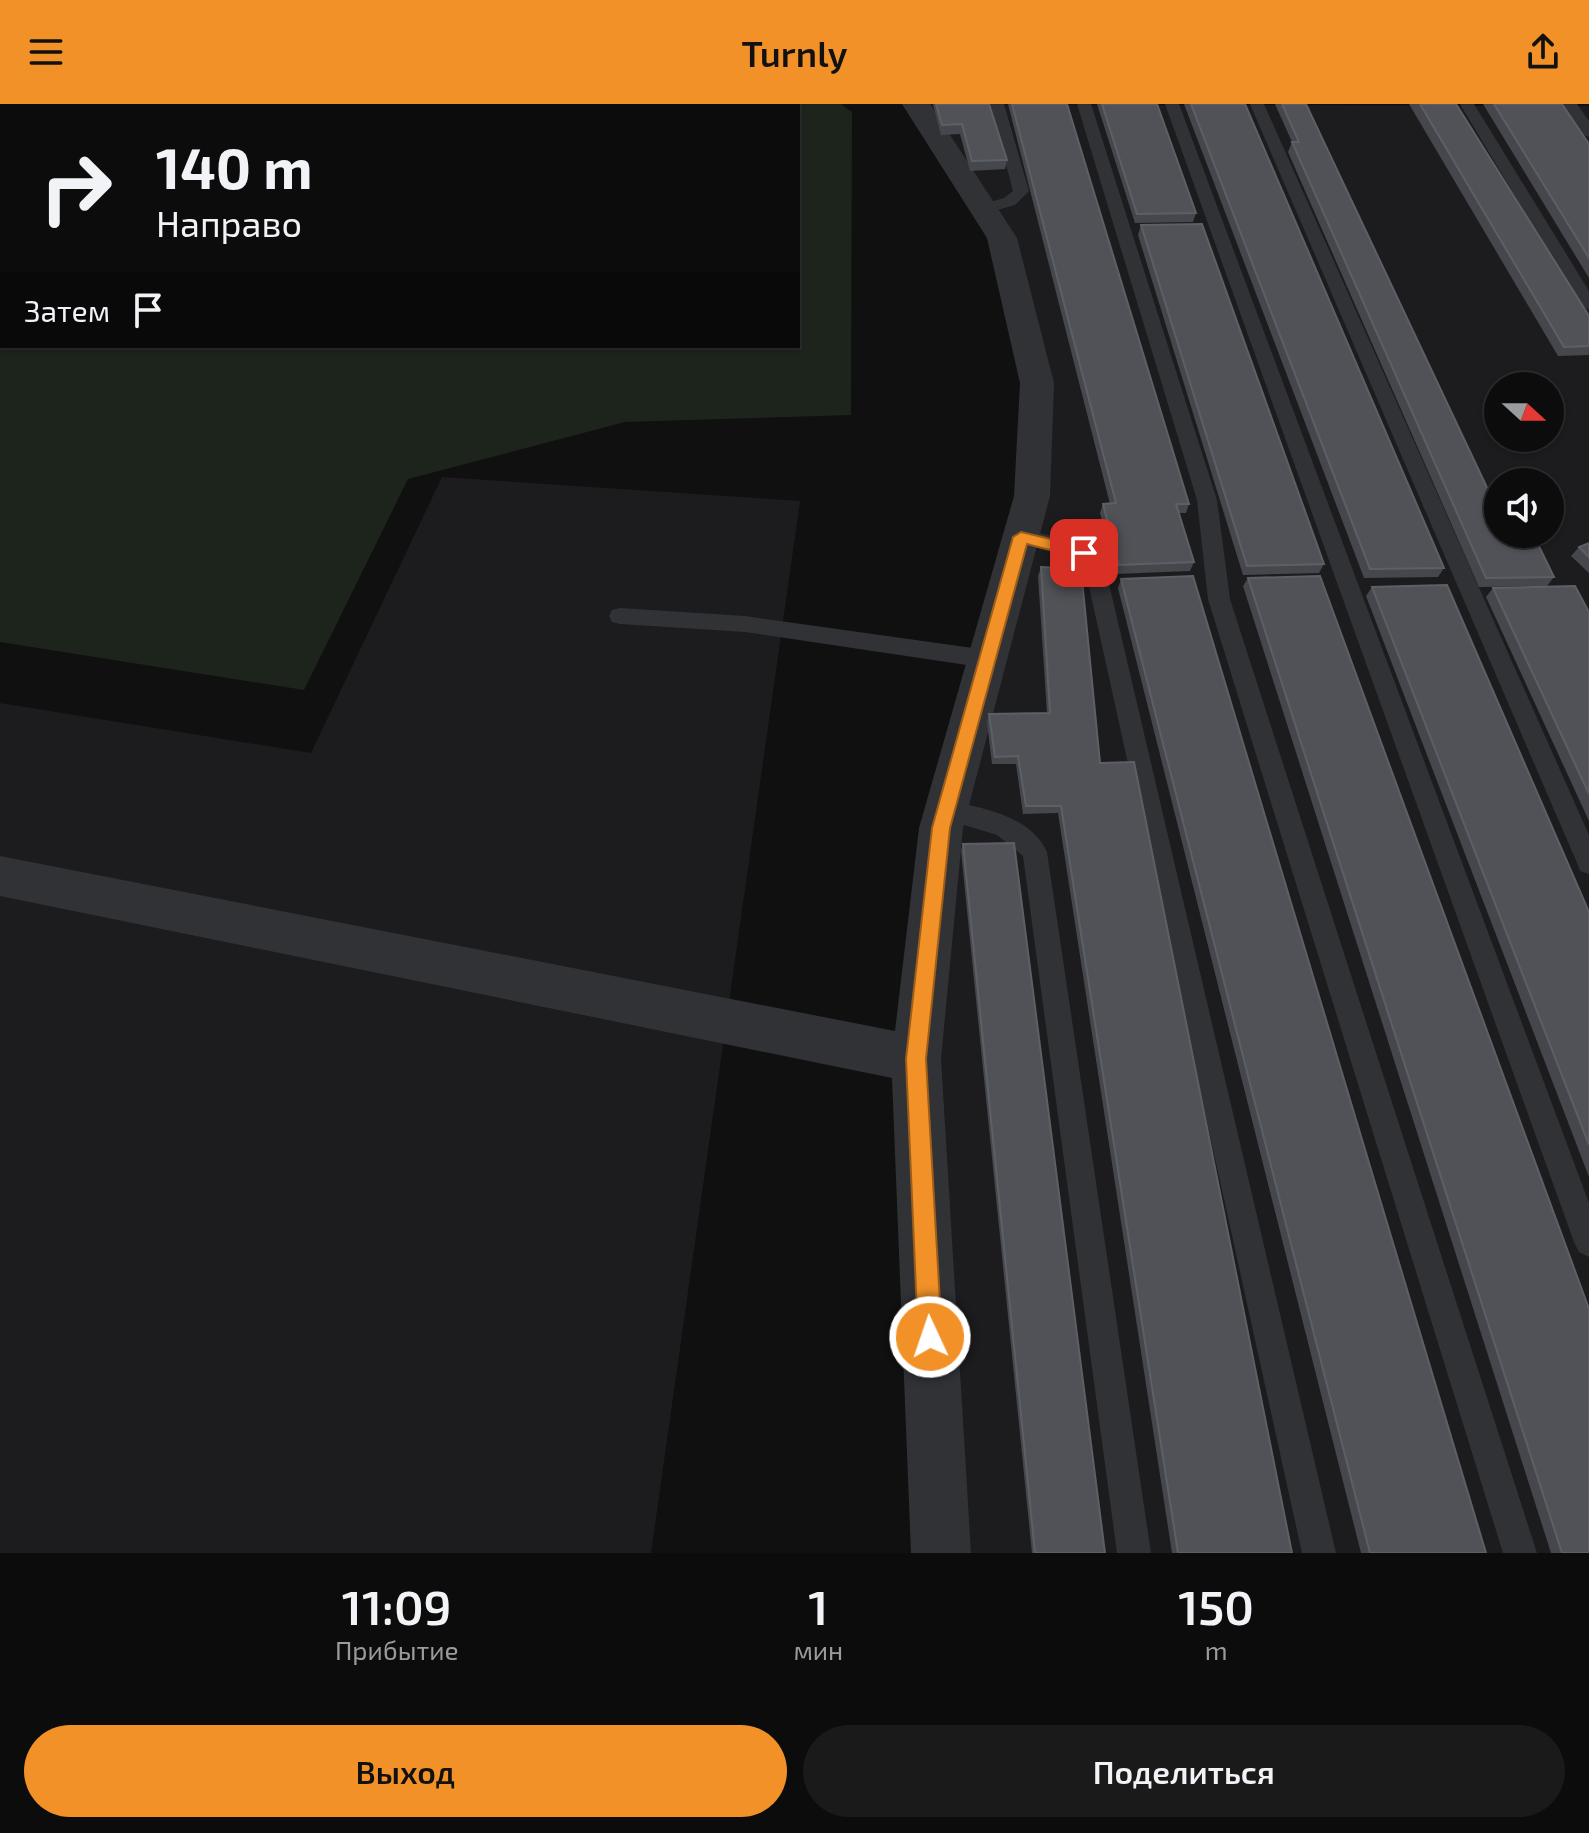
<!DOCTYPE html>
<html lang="ru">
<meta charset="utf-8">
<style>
:root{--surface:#0c0c0d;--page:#1a1a1b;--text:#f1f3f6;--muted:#9a9b9d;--line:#2c2c2e;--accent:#f19128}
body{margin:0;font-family:"Exo 2",sans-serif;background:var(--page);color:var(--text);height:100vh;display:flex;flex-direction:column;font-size:30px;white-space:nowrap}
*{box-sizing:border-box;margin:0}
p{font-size:26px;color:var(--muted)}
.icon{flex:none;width:44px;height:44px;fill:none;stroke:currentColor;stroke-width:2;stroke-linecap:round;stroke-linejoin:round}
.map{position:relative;height:1449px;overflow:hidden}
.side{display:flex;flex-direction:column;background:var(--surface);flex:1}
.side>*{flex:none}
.top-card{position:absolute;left:0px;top:0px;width:800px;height:244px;box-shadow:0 2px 6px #0004,0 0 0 2px var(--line);background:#0c0c0d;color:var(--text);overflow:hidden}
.needle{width:52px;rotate:111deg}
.fabs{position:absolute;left:1484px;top:268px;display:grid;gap:16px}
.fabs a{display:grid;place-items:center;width:80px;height:80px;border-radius:50%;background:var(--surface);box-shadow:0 2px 6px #0004,0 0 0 2px var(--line);font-size:40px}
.pin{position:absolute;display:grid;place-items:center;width:68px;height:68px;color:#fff;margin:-34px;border-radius:16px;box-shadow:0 4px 12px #0006}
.me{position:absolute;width:88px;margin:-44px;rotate:357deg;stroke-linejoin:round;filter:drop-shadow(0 0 6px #0008)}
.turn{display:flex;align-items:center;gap:28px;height:168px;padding:0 24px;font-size:36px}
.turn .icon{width:104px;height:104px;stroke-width:2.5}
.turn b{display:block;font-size:56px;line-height:68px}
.then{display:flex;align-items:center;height:76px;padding:0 24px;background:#0003;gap:16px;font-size:30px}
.eta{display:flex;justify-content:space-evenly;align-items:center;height:136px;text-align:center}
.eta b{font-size:48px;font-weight:600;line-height:56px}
.action{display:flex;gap:16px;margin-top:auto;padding:16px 24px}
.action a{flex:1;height:92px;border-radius:48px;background:var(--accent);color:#111;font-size:32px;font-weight:600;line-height:92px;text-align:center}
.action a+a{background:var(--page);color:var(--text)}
header{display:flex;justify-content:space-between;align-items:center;height:104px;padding:0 24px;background:var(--accent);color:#111;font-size:36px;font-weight:600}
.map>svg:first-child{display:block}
</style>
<header><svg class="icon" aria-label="menu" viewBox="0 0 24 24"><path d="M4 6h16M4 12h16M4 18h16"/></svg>Turnly<svg class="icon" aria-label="share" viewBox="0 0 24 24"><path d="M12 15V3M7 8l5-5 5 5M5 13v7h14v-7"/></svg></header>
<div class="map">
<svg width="1589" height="1449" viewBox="0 0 1589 1449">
<rect width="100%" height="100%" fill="#101011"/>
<g fill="#1c1c1e" fill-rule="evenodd">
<path d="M923 0 1589 2V1449H959L930 949 949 741 1045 396 1009 131ZM1498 282H1550V334H1498ZM1498 378H1550V430H1498Z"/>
<path d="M442 373 800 397 651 1449H0V599L311 649Z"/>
</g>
<path fill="#1c241c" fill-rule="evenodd" d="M0 0H841L852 8 851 311 625 318 408 375 304 586 0 538ZM2 2H798V242H2Z"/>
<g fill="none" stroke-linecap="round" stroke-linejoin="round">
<g fill="#313236" fill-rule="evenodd">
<path d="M990 0H1004L1029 87 1015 101 983 110 975 105 977 102 1004 94 1013 87Z"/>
<path d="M1077 0H1091L1217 396 1230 495 1537 1449H1503L1208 495 1197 396Z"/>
<path d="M1165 0H1179L1589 1099V1153L1579 1148 1574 1138Z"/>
<path d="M1250 0H1264L1589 731V770L1580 767 1577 759Z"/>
<path d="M1460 0H1474L1589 187V206L1580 201Z"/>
<path d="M1563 0H1577L1589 17V33L1584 31Z"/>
<path d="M1021 426C1054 432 1088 435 1106 467L1336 1449H1302L1086 469 1065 451 1014 438 1011 433 1014 428Z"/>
<path d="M620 504 745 512 987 546 995 549 998 555 995 561 987 564 745 528 620 520 612 518 609 512 612 506Z"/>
<path d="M946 696C982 704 1030 711 1047 748L1151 1449H1117L1023 752 997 731 938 713 934 706 938 699Z"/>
</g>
<path fill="#313236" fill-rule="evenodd" d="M902 0H930L1017 134 1054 279 1050 392 963 724 941 955 971 1449H911L892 974 0 792V752L895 927 919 724 1014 392 1020 279 987 134Z"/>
</g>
<g fill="#46474c">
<path d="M933 0H989L1007 56 1005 65 970 67 960 30 941 31Z"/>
<path d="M1008 0H1067L1189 400 1186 409H1179L1194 458 1190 467 1116 470 1100 409 1103 400H1110Z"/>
<path d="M1097 0H1157L1196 109 1193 118 1135 119Z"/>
<path d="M1184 0H1245L1444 464 1438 473 1364 474Z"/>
<path d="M1275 0H1306L1490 390 1554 473 1547 482 1479 483 1288 48 1292 38Z"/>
<path d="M1409 0H1456L1589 212V251L1558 252Z"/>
<path d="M1483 0H1562L1589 40V174Z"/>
<path d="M1141 121 1324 460 1319 469 1243 471 1138 131Z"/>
<path d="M1589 439V469L1571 452 1579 443Z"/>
<path d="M1041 463 1100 659 1292 1449H1172L1058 709 1023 710 1016 660H992L987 618 989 610 1047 609 1038 472Z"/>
<path d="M1248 474 1589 1449H1551L1243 482Z"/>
<path d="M1121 475 1486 1449H1361L1118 484Z"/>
<path d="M1372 483 1589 808V1073L1366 492Z"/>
<path d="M1493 484 1589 508V717L1486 493Z"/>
<path d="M963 740 1105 1449H1032L961 747Z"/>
</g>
<g fill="#505257" stroke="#5c6065" stroke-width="2">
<path d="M936 0H989L1007 56 972 57 962 20 942 21Z"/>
<path d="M1012 0H1067L1189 400H1176L1194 458 1119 461 1103 400 1116 399Z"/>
<path d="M1102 0H1157L1196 109 1137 110Z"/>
<path d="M1191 0H1245L1444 464 1370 465Z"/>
<path d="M1282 0H1306L1490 390 1498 389V430H1533L1554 473 1486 474 1292 38H1299Z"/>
<path d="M1420 0H1456L1589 212V242L1564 243Z"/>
<path d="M1494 0H1562L1589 40V154Z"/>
<path d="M1202 120 1324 460 1247 462 1141 121Z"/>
<path d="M1589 439V453L1579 443Z"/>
<path d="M1041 463 1081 465 1100 659 1134 658 1292 1449H1178L1061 702H1026L1018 652 995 653 989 610 1050 609Z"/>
<path d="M1193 472 1486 1449H1370L1121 475Z"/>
<path d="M1320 472 1589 1205V1449H1562L1248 474Z"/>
<path d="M1447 481 1589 808V1041L1372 483Z"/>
<path d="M1575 482 1589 508V690L1493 484Z"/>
<path d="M1014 739 1105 1449H1035L963 740Z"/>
</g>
<path fill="#f19128" stroke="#9d5e1a" stroke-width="2" d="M1021 428 1084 443 1091 449 1084 455 1027 440 950 724 926 955 942 1233 938 1241 930 1245 922 1241 918 1233 906 955 932 724 1013 433Z"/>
</svg>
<div class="fabs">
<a><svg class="needle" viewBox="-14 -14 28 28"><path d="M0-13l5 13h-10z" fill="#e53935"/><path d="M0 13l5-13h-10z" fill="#9a9b9d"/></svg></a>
<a><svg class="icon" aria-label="sound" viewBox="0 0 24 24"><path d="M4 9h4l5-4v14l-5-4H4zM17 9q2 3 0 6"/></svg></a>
</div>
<div class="pin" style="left:1084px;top:449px;background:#d93025"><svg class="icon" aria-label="arrive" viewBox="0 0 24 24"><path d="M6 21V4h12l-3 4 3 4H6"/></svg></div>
<svg class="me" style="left:930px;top:1233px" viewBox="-20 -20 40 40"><circle r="17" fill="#f19128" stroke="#fff" stroke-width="3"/><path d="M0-11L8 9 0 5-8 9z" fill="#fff"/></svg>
<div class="top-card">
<div class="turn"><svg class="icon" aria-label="right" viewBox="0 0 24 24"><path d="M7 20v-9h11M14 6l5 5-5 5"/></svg><div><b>140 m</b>Направо</div></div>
<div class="then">Затем<svg class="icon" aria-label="arrive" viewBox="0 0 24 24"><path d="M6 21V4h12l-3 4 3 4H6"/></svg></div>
</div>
</div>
<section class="side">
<div class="eta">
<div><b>11:09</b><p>Прибытие</p></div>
<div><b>1</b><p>мин</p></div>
<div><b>150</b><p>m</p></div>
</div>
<div class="action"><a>Выход</a><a>Поделиться</a></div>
</section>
